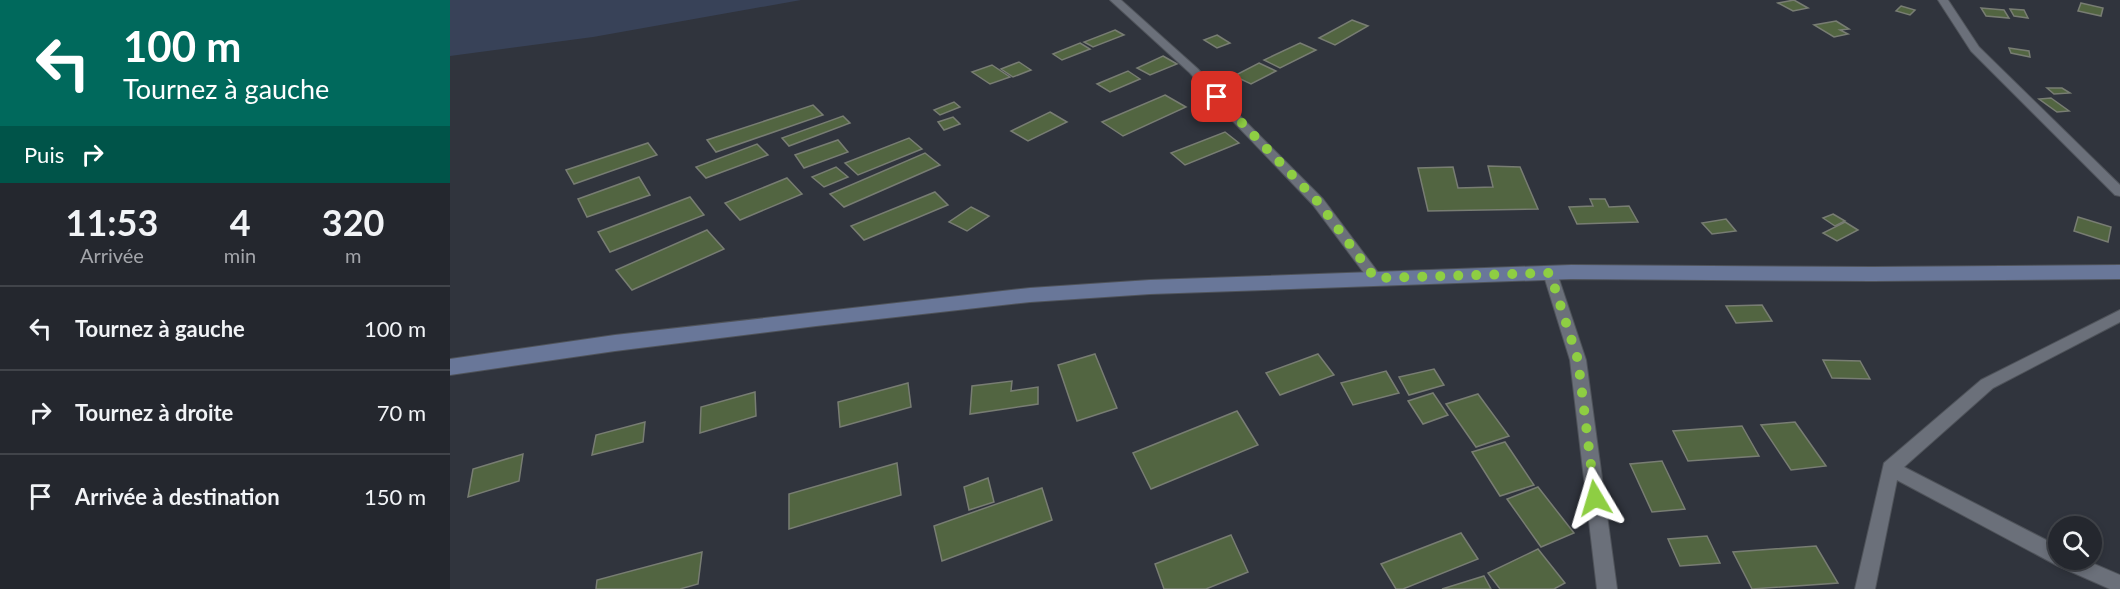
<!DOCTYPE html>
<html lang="fr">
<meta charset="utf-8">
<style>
:root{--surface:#24272e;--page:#2c2f36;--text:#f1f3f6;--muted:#a3a5aa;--line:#41444a}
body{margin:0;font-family:Lato,sans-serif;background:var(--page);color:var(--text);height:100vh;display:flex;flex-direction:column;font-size:22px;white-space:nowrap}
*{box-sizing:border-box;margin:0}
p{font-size:20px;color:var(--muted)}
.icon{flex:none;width:33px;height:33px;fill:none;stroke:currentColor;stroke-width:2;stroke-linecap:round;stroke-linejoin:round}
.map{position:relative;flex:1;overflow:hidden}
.details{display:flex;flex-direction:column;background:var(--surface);width:450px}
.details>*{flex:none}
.top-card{background:#00695c;color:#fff;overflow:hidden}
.fabs{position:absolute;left:1598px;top:516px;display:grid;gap:12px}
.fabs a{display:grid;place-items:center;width:54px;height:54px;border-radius:50%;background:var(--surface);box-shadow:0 3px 9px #0003,0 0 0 2px var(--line);font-size:30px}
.pin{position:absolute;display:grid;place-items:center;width:51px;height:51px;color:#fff;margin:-26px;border-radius:12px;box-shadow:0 3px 9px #0006}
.me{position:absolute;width:66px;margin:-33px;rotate:353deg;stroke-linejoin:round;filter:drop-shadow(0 0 4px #0008)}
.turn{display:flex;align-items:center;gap:21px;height:126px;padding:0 24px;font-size:27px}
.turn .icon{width:78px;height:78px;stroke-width:2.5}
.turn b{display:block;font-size:42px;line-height:51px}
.then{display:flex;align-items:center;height:57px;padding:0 24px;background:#0003;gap:12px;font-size:22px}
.eta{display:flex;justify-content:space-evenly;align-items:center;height:102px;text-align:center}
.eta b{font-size:36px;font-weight:700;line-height:42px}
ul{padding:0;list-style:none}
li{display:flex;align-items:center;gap:18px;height:84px;padding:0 24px;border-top:2px solid var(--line)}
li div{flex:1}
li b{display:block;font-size:22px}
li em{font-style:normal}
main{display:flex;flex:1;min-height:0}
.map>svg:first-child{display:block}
</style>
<main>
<section class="details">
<div class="top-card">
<div class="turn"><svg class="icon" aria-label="left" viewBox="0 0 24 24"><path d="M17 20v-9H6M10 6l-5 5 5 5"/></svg><div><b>100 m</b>Tournez à gauche</div></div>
<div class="then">Puis<svg class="icon" aria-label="right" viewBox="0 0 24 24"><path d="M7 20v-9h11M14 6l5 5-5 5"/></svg></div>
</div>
<div class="eta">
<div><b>11:53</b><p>Arrivée</p></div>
<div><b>4</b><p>min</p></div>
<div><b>320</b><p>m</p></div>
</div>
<ul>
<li><svg class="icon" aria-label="left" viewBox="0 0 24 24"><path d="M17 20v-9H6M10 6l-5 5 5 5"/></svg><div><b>Tournez à gauche</b></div><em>100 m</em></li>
<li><svg class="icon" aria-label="right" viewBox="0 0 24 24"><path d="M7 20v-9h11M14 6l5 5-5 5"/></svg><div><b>Tournez à droite</b></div><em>70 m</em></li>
<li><svg class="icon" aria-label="arrive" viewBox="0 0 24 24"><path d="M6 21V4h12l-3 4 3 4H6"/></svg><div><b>Arrivée à destination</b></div><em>150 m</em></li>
</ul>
</section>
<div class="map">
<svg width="1670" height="589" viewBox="0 0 1670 589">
<rect width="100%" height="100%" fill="#30343d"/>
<path fill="#384258" d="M0 0H351L143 37 0 56Z"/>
<g fill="#526541" stroke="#787d73" stroke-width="1.5">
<path d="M1344 0 1358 8 1343 11 1328 3Z"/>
<path d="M1631 3 1653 8 1651 16 1628 11Z"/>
<path d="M1451 6 1465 10 1460 15 1446 11Z"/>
<path d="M1531 8 1554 10 1559 18 1536 16Z"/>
<path d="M1560 9 1574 10 1578 18 1564 16Z"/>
<path d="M902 20 918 26 885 45 869 38Z"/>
<path d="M1386 21 1399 29 1390 30 1398 34 1384 37 1364 25Z"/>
<path d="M665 30 674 35 643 47 634 42Z"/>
<path d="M767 35 780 43 767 48 754 40Z"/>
<path d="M630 43 640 49 612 60 603 54Z"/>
<path d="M850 43 866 50 830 68 814 60Z"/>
<path d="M1559 48 1579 51 1580 57 1561 53Z"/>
<path d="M713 56 727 64 700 75 687 68Z"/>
<path d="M569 62 581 70 563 77 551 69Z"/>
<path d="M809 63 826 71 801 84 784 76Z"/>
<path d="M542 65 560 77 540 84 522 72Z"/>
<path d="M678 71 690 79 660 92 647 84Z"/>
<path d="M1597 88H1612L1620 93 1604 94Z"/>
<path d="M715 95 736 107 673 136 652 122Z"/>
<path d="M1601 98 1619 111 1607 112 1589 99Z"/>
<path d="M504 102 510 107 490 115 484 110Z"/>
<path d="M363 105 373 115 266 152 257 140Z"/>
<path d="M600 112 617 122 578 141 561 131Z"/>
<path d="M393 116 400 123 339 146 332 138Z"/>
<path d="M503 117 510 124 494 130 488 122Z"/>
<path d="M775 132 789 143 735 165 721 153Z"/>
<path d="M459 138 472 149 408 175 395 163Z"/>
<path d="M388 140 398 152 354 168 345 155Z"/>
<path d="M198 143 207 155 124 184 116 170Z"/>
<path d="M307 144 318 155 256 178 246 167Z"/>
<path d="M475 153 490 165 394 207 380 194Z"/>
<path d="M1038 166 1070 167 1088 209 978 211 968 168 1003 167 1008 188 1043 187Z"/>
<path d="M386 167 398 177 374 187 362 177Z"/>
<path d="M189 177 200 195 137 217 128 199Z"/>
<path d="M337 178 352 194 290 220 275 203Z"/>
<path d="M485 192 498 205 414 240 401 226Z"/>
<path d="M240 197 254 215 160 252 148 232Z"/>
<path d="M1140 199H1155L1159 207 1179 206 1188 222 1127 224 1119 207 1143 206Z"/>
<path d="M521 207 539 216 517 231 499 222Z"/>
<path d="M1383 214 1395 221 1385 226 1373 218Z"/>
<path d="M1628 217 1661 227 1658 242 1624 231Z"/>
<path d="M1276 219 1286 231 1262 234 1252 223Z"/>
<path d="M1395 222 1408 230 1387 241 1373 233Z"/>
<path d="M257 230 274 249 182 290 166 270Z"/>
<path d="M1312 305 1322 321 1286 323 1276 306Z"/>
<path d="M645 354 667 408 627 421 608 365Z"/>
<path d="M868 354 884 375 830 395 816 373Z"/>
<path d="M1373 360 1410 361 1420 379 1382 378Z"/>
<path d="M984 369 994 385 959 395 949 377Z"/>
<path d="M936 371 949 393 903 405 891 383Z"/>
<path d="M562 381 561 391 588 387V404L520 414 522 386Z"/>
<path d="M458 383 461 407 390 427 388 402Z"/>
<path d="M305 392 306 416 250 433 251 407Z"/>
<path d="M983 393 998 415 973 424 958 401Z"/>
<path d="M1028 394 1059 436 1026 447 996 404Z"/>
<path d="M787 411 808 445 701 489 683 453Z"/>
<path d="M195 422 193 442 142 455 146 435Z"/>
<path d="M1345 422 1376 466 1341 470 1311 425Z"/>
<path d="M1292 426 1309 456 1238 461 1223 431Z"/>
<path d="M1055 442 1084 485 1050 496 1022 452Z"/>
<path d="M73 454 69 481 18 497 23 469Z"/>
<path d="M1212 461 1235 509 1202 512 1180 464Z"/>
<path d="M447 463 451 495 339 529V494Z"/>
<path d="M538 478 544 502 519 510 514 487Z"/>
<path d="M1088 487 1124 533 1091 547 1057 499Z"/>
<path d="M592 488 602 520 492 561 484 526Z"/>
<path d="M1011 533 1028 559 953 589H946L931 564Z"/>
<path d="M781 535 798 572 756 589H714L705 564Z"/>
<path d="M1257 536 1270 563 1230 566 1218 539Z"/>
<path d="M1366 546 1388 583 1302 589 1283 552Z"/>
<path d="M1088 549 1115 583 1104 589H1050L1038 573Z"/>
<path d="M252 552 248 584 230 589H146L147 580Z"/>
<path d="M1034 576 1041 589H992Z"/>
</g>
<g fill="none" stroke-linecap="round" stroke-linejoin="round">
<defs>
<g id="street">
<path d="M660 0H671L748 69 782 108 873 199 930 275 932 278 930 281H920L863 205 774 112 740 73Z"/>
<path d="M1488 0H1498L1529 47 1670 185V196L1665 195 1521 51Z"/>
<path d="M1100 268 1107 273 1136 360 1167 589H1147L1120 360 1093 273Z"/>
<path d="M1670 310V322L1543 388 1454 467 1608 546V560H1635L1670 575V589H1660L1608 566 1447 480 1425 589H1405L1434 463 1531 380Z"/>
</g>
<path id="secondary" d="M1121 265 1422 267 1670 265V279L1422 281 1121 279 700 294 580 302 366 326 165 351 0 375V359L165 335 580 288 700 280Z"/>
</defs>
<use href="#street" stroke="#4f535a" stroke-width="2"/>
<use href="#secondary" stroke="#4f535a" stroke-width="2"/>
<use href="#street" fill="#6b707a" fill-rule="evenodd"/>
<use href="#secondary" fill="#697799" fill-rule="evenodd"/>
</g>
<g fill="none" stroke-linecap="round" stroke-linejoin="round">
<path stroke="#8ece43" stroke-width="10" stroke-dasharray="0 18" d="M767 97 868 202 925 278 1100 273 1128 360 1145 498"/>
</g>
</svg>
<div class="fabs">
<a><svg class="icon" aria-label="search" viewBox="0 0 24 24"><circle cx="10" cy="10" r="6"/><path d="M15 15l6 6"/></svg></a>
</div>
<div class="pin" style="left:767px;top:97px;background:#d93025"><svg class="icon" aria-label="arrive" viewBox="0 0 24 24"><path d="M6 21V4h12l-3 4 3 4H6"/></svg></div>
<svg class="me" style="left:1145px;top:498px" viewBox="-20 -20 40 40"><path d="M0-17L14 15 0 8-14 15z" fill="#8ece43" stroke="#fff" stroke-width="4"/></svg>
</div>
</main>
